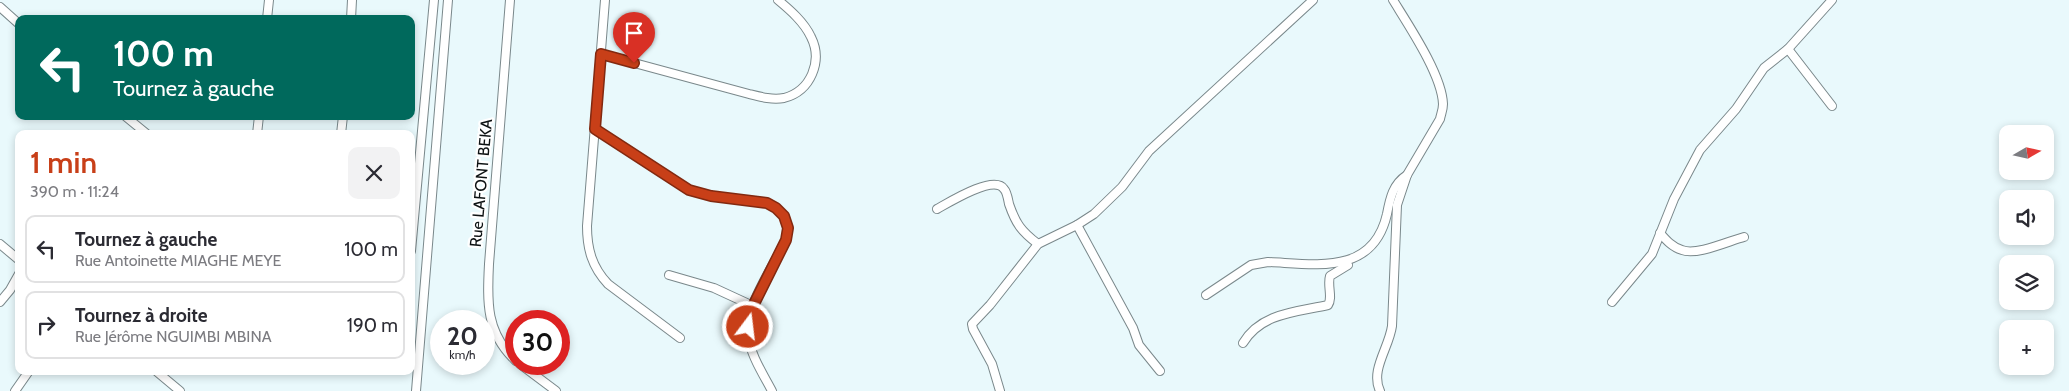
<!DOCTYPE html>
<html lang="fr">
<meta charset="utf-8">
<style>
:root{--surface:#fff;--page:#f2f2f3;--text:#2b2b33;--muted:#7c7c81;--line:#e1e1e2;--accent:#c83f18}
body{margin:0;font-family:Cabin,sans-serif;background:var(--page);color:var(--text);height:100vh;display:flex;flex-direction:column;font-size:19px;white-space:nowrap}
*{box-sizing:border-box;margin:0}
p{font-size:16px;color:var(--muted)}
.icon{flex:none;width:28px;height:28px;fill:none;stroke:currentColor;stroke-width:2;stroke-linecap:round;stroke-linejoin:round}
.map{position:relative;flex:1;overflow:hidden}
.side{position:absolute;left:15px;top:130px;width:400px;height:245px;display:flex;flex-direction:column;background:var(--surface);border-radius:10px;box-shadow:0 2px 8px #0003}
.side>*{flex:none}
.guide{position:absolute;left:15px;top:15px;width:400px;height:105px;border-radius:10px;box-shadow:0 2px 8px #0003;background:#00695c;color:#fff;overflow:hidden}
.needle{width:32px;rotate:81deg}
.fabs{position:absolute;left:1999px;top:125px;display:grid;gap:10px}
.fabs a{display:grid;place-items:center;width:55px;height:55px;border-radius:10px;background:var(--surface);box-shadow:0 2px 8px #0003;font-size:25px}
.speed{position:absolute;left:430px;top:310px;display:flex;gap:10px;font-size:25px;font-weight:700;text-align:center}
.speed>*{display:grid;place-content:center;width:65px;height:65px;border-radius:50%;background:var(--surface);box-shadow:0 2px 8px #0003;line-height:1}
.speed small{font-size:12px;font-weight:400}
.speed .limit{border:8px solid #d22;background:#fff;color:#111}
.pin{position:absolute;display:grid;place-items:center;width:42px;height:42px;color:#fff;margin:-51px -21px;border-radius:50% 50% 50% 0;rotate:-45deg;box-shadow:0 0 5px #0007}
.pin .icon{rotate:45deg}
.me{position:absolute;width:55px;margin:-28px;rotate:15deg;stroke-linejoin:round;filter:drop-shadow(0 0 4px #0008)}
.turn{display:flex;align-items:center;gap:18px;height:105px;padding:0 15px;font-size:22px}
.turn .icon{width:65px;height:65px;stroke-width:2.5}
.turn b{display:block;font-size:35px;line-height:42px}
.round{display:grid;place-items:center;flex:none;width:52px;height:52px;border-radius:10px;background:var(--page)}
.overview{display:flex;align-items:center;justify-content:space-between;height:85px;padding:0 15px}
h1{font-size:30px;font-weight:600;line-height:38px;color:var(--accent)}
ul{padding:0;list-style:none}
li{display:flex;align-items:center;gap:15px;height:68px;margin:0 10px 8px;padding:0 5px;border:2px solid var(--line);border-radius:10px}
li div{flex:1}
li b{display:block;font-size:19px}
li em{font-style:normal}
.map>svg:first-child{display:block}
</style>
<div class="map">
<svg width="2069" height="391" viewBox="0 0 2069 391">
<rect width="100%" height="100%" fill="#e9f9fc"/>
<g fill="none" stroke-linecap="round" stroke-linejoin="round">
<defs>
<g id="minor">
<path d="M510 0 489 264C487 303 486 333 516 361"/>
<path d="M605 0 587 226C587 249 592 267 608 284L680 338"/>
<path d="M0 7 19 24"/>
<path d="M267 19 269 0"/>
<path d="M351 19 352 0"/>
<path d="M1788 49 1832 106"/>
<path d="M601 54 749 94C761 97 772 100 784 98 811 91 823 61 811 37 804 22 790 10 778 0"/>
<path d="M125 116 147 134"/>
<path d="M595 129 689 190 711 196 767 203 776 208 784 216 788 228 786 239C774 267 745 304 748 335 750 354 763 374 772 391"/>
<path d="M257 134 259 116"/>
<path d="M341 134 343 116"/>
<path d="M937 209C948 203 994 174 1004 189 1007 192 1008 199 1009 204 1016 224 1021 231 1038 244"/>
<path d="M1077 225 1133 328 1139 345 1160 371"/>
<path d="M1660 233C1666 240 1672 247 1682 250 1696 256 1729 241 1744 237"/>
<path d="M0 244 19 260"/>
<path d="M411 251 434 0"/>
<path d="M669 275 714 288 753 306"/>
<path d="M1206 295 1251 265 1268 262C1315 264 1373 276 1387 214 1390 198 1393 184 1407 175"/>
<path d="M0 302 10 290 19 274"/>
<path d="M1612 302 1652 254 1674 199 1700 150 1736 109 1764 68 1788 49 1832 0"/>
<path d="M1243 343C1261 313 1296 312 1328 305 1333 298 1327 285 1330 276L1348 265"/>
<path d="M520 364 556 391"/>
<path d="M156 371 180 391"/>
<path d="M15 391 29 371"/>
<path d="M416 391 448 0"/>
<path d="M1000 391 992 364 973 329 972 324 990 305 1038 244 1077 225 1094 214 1122 187 1149 151 1313 0"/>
<path d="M1380 391C1370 370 1389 348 1392 326L1397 205 1407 175 1440 119C1441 114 1443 110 1443 104 1442 75 1409 26 1393 0"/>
</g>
</defs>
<use href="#minor" stroke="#7a888b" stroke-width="10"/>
<use href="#minor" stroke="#fff" stroke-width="8"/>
</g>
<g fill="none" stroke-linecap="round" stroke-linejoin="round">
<defs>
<path id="route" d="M634 63 601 54 595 129 689 190 711 196 767 203 776 208 784 216 788 228 786 240 753 306 748 327"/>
</defs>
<use href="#route" stroke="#822910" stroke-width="12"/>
<use href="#route" stroke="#c83f18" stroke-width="9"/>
</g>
<g text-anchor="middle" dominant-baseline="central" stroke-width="4.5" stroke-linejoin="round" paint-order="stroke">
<g font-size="16" fill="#0d1213" stroke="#fff">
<text transform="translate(481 183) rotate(-85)">Rue LAFONT BEKA</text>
</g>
</g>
</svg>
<div class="fabs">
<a><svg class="needle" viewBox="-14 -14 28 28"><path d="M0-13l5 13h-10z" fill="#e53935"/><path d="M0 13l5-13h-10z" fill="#7c7c81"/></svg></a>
<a><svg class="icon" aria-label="sound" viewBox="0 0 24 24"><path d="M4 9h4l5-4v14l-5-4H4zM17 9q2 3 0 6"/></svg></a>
<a><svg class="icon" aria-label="layers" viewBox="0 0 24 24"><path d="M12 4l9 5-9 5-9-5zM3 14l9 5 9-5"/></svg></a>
<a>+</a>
</div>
<div class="speed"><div>20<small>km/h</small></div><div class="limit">30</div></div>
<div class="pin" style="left:634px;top:63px;background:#d93025"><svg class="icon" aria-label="arrive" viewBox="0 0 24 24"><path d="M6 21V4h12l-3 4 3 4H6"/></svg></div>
<svg class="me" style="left:748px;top:327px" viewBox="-20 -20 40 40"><circle r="17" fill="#c83f18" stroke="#fff" stroke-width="3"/><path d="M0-11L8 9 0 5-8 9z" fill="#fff"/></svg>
<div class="guide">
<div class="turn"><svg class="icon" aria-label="left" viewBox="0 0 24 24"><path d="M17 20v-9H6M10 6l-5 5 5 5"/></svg><div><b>100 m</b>Tournez à gauche</div></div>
</div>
<section class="side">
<div class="overview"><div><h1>1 min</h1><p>390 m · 11:24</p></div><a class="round"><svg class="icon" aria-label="close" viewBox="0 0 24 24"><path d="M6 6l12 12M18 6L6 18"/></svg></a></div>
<ul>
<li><svg class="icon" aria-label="left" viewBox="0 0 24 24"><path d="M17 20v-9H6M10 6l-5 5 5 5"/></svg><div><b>Tournez à gauche</b><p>Rue Antoinette MIAGHE MEYE</p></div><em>100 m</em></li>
<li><svg class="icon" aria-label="right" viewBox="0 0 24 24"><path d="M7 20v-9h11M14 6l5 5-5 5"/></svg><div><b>Tournez à droite</b><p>Rue Jérôme NGUIMBI MBINA</p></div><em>190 m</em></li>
</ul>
</section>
</div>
